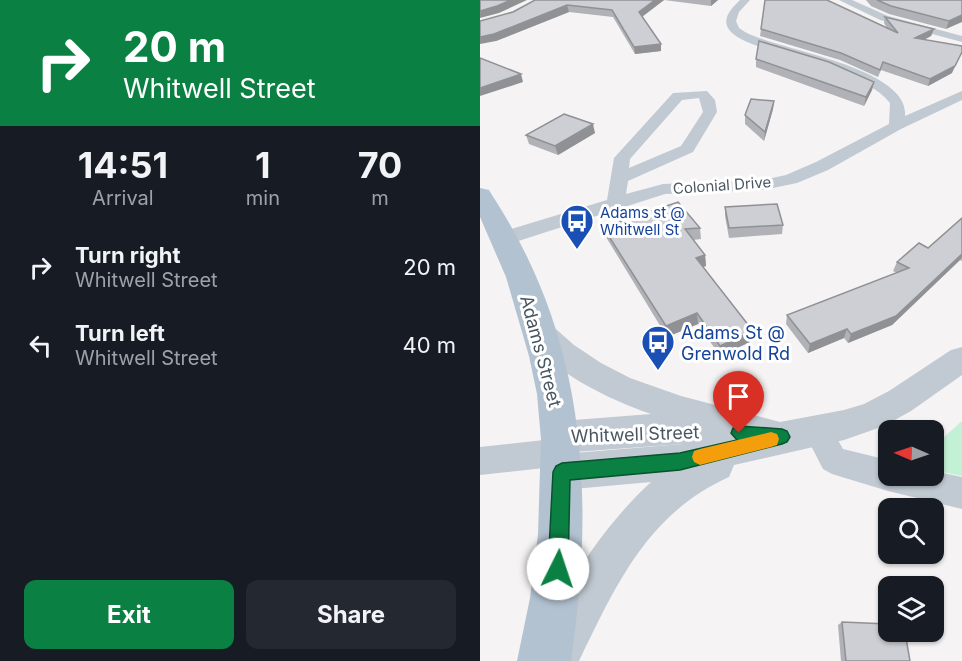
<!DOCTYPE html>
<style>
:root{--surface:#171b24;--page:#242831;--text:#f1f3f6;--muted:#9ea1a6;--accent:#0b8043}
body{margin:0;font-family:Inter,sans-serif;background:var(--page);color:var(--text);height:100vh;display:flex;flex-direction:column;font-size:22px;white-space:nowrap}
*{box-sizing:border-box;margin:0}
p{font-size:20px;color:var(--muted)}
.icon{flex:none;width:33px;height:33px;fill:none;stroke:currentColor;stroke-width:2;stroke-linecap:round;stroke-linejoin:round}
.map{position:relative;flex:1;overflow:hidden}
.details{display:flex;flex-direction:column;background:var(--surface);width:480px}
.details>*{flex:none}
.banner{background:#0b8043;color:#fff;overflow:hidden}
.needle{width:39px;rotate:272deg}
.tools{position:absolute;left:398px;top:420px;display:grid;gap:12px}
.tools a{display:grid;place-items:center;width:66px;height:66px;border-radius:12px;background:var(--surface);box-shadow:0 2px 4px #0004;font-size:30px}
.pin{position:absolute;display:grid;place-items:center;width:51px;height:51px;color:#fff;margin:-62px -26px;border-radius:50% 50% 50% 0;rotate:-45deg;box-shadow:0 0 6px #0007}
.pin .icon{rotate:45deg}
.me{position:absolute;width:66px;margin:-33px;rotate:4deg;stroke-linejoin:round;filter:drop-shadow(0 0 4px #0008)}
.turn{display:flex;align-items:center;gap:21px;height:126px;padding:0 24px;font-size:27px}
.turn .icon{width:78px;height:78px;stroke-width:2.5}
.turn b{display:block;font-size:42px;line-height:51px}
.eta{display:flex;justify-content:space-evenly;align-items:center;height:102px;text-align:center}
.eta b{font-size:36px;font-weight:700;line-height:42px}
.primary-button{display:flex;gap:12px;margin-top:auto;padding:12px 24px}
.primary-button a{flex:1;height:69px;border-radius:12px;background:var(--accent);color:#fff;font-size:24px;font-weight:700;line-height:69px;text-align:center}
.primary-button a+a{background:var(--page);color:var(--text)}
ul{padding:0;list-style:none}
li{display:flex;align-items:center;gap:18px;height:78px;padding:0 24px}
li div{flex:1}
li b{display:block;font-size:22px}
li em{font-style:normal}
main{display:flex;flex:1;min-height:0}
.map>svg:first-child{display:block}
</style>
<main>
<section class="details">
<div class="banner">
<div class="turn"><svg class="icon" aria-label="right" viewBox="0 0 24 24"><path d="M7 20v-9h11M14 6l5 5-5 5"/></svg><div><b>20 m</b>Whitwell Street</div></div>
</div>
<div class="eta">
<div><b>14:51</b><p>Arrival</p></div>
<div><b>1</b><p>min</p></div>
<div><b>70</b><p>m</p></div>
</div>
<ul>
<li><svg class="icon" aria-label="right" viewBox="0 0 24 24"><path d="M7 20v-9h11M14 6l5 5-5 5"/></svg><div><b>Turn right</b><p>Whitwell Street</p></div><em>20 m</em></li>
<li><svg class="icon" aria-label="left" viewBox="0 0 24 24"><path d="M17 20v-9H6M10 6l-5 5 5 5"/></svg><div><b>Turn left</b><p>Whitwell Street</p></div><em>40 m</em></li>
</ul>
<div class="primary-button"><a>Exit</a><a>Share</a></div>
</section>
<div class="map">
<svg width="482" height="661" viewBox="0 0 482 661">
<rect width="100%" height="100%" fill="#f5f3f3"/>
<path fill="#c3f1d5" d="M482 421V476L453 470V447Z"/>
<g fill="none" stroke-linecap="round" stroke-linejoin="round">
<g fill="#c1cad2" fill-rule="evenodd">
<path d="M260 0H270L259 12 256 21 259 28 265 32C298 50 430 67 425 116L482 91V100L421 129 348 170 317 183 283 190 185 194 32 243 25 244 18 243 15 238 18 233 127 200 134 158 193 93 227 91 235 100 237 112 213 152 148 181 146 194 183 184 283 180 306 175 336 162 409 124 410 103C378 61 263 55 248 28 242 17 253 7 260 0ZM219 98 223 112 201 146 149 168 150 159 202 100Z"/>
<path d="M359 0H372L408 16 482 36V42L400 20Z"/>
<path d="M338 419 348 423 363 449 408 460V476H453V471L482 477V509L408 491 352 474 343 469 324 432 328 423Z"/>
<path d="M82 438 92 442 97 452 92 462 82 466 0 475V447Z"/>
</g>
<path fill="#c1cad2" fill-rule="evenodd" d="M59 320 69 323 94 345 121 363 150 378 201 396 300 422 364 410 384 404 409 391 471 350 482 347V375L431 411 404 426 364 440 254 465 249 477C167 514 136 585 99 661H52C79 595 119 530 171 482L82 490 69 484 64 472 69 460 82 454 203 444 81 453 69 448 64 437 69 426 81 421 171 414C130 400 66 370 45 331L49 323Z"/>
<path fill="#b3c2d1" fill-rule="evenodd" d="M0 188 9 190 12 195C107 340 115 495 91 661H37L50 598 58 534 61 439 57 394 49 356 26 277 0 217Z"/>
</g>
<g fill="#b0b2b7">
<path d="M55 0H238L231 6 184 0 162 17 181 51 155 54 133 17 89 12 16 41 33 12Z"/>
<path d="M386 0H482L466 29 409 14 391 6Z"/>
<path d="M405 17 454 29 451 36 444 40 472 73 448 86 401 70 398 77 360 60 280 36 281 29 407 28 404 23Z"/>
<path d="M276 59 394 82 392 90 384 106 276 67Z"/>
<path d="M294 101 293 109 284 141 265 124V115Z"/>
<path d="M115 133 78 155 49 144 46 135Z"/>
<path d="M245 207 303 225 302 234 249 238 245 216Z"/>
<path d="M482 218V261L480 260 412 325 368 343 364 338 328 353 306 324 307 315 417 273 413 271 417 262 448 248Z"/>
<path d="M123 227 220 228 221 239 213 240 225 255 226 266 222 267 273 331 272 341 240 356 218 324 187 337 126 237Z"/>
<path d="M362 622 430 661H361L358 625Z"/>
</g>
<g fill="#909195">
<path d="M31 0H47L19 13 0 18V11Z"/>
<path d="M175 0H184L159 19V12Z"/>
<path d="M231 0H238L231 6Z"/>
<path d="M87 5 89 12 16 41 0 44V37Z"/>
<path d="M482 15V22L466 29 469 21Z"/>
<path d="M454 29 451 36 433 45 435 38Z"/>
<path d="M181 44V51L155 54 154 47Z"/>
<path d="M482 52 472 73 448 86 450 79Z"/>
<path d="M41 74 43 82 0 96V88Z"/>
<path d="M394 82 392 90 384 106 386 97Z"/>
<path d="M294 101 293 109 284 141 285 132Z"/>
<path d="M113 124 115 133 78 155 75 146Z"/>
<path d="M482 254V257L480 260 412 325 368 343 371 334Z"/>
<path d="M225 255 226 266 216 269V258Z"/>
<path d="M217 313 218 324 187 337 186 326Z"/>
<path d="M367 329 364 338 328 353 330 344Z"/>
<path d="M273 331 272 341 240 356V346Z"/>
</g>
<g fill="#cdcfd5" stroke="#909195" stroke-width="1.5">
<path d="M0 0H31L17 6 0 11Z"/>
<path d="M55 0H175L159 12 181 44 154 47 132 10 87 5 14 34 0 37V21L33 12Z"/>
<path d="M285 0H347L418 33 405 17 454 29 435 38 482 46V52L475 66 450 79 403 62 400 70 361 53 281 29Z"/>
<path d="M397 0H482V15L469 21 411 6Z"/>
<path d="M279 41 349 62 394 82 386 97 276 59Z"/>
<path d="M0 58 41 74 0 88Z"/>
<path d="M271 99 294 101 285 132 265 115Z"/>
<path d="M84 114 113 124 75 146 46 135Z"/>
<path d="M198 202 220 228 205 229 225 255 216 258 273 331 240 346 217 313 186 326 123 227Z"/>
<path d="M297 204 303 225 249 228 245 207Z"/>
<path d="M482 218V254L416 316 371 334 367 329 330 344 307 315 429 268 417 262 439 243 448 248Z"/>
<path d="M362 622 408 624V632H425L430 661H366Z"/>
</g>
<path fill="#0b8043" stroke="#07532c" stroke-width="1.5" d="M259 426 302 429 307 431 310 437 307 442 302 444 200 470 90 480 88 569 85 576 78 579 71 576 68 569 73 472 76 466 82 463 200 453 257 440 251 433 253 428Z"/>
<path fill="#f59e0b" d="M291 432 297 434 299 439 297 445 291 447 220 465 214 462 212 457 214 451 220 449Z"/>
<defs>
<symbol id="bus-pin" viewBox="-11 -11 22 30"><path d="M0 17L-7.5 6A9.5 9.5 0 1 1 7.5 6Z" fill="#1a4fb4" stroke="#fff"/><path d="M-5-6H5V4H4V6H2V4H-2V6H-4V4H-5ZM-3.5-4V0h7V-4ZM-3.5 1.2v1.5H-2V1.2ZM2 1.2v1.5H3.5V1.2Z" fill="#fff"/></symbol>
</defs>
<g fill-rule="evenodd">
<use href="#bus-pin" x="78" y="202" width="38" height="52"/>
<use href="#bus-pin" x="159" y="323" width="38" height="52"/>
</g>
<g text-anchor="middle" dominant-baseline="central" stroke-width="6" stroke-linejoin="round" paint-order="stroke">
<g font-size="15" fill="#4a5661" stroke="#fff">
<text transform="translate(242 185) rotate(-4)">Colonial Drive</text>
</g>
<g font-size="15" fill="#164399" stroke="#fff" text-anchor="start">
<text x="120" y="212">Adams st @<tspan x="120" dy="17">Whitwell St</tspan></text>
</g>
<g font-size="18" fill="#164399" stroke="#fff" text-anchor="start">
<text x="201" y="332">Adams St @<tspan x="201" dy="21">Grenwold Rd</tspan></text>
</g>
<g font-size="18" fill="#4a5661" stroke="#fff">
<text transform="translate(61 351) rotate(75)">Adams Street</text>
<text transform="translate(155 434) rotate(-2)">Whitwell Street</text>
</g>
</g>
</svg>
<div class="tools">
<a><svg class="needle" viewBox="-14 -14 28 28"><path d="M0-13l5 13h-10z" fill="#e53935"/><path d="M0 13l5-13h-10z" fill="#9ea1a6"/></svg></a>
<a><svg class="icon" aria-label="search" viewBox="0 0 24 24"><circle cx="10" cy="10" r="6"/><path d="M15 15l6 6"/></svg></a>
<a><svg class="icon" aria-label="layers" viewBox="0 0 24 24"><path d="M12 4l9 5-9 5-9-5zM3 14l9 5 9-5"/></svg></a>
</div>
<div class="pin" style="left:259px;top:433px;background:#d93025"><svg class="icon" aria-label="arrive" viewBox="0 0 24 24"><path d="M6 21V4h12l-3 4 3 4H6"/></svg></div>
<svg class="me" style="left:78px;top:569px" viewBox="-20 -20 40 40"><circle r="19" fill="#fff"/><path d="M0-13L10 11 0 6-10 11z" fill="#0b8043"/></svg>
</div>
</main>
